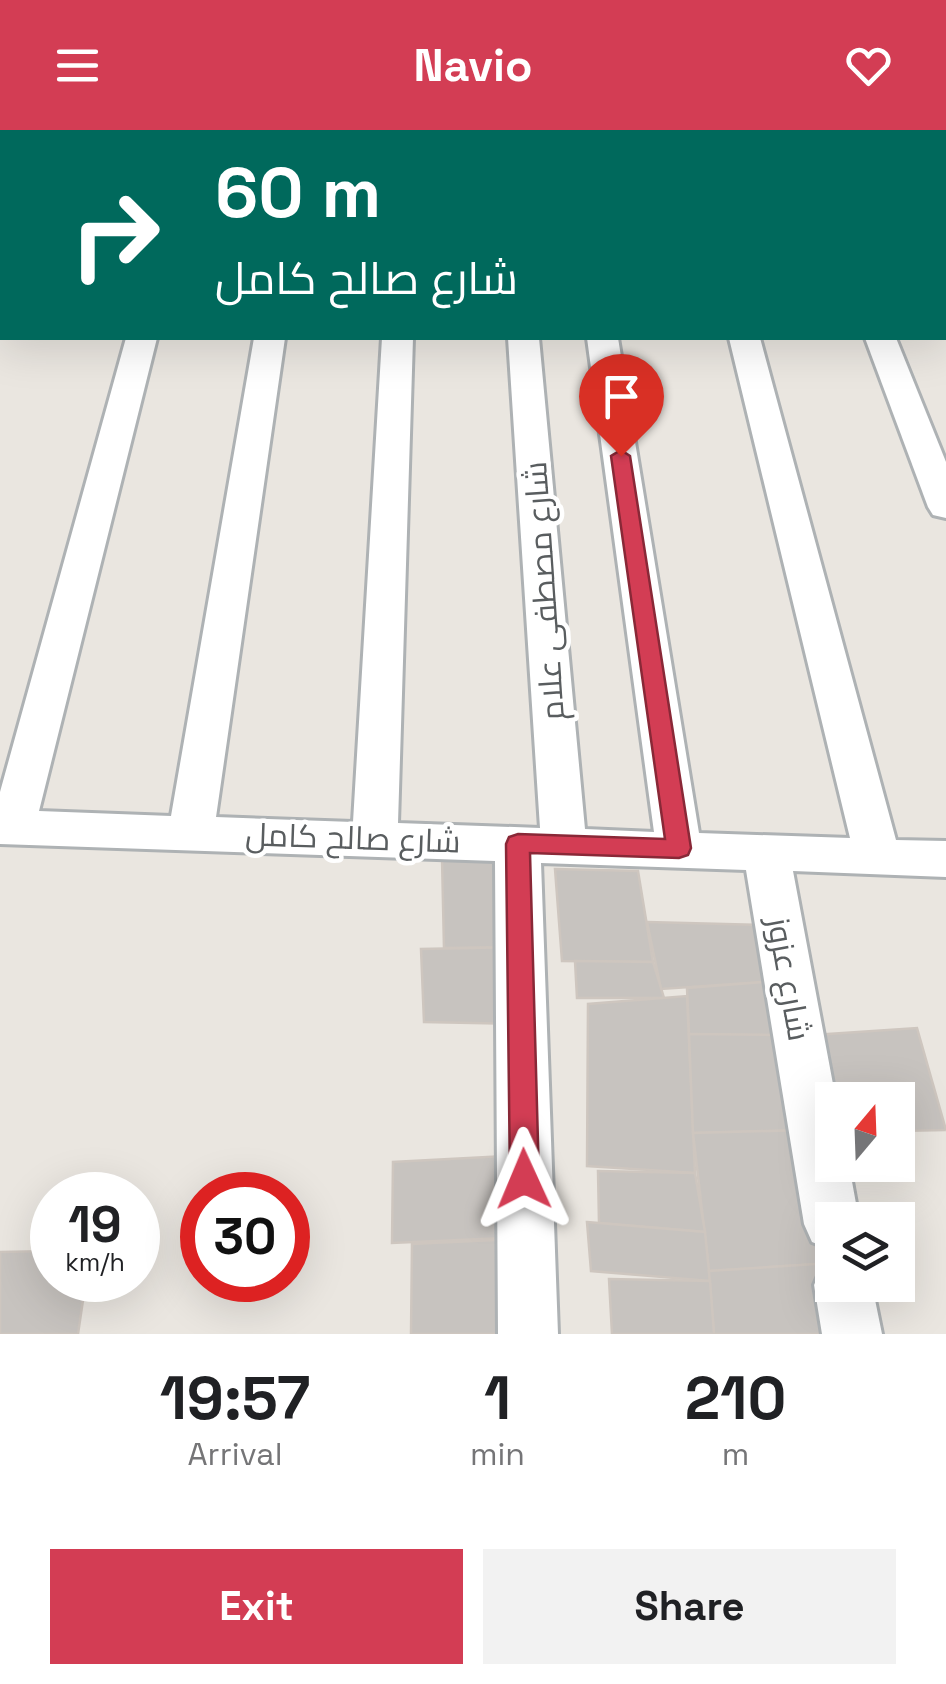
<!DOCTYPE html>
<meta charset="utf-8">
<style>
:root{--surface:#fff;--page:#f2f2f2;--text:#202124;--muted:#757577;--accent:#d33d54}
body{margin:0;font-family:"Space Grotesk",Cairo,sans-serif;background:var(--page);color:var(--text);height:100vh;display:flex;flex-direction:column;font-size:38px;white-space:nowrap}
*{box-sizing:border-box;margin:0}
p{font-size:32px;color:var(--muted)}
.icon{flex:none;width:55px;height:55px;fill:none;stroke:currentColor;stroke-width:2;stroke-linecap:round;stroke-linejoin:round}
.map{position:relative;height:1204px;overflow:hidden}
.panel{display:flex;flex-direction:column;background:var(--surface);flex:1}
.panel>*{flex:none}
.guide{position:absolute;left:0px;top:0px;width:948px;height:210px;box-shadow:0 10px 40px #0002;background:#00695c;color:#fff;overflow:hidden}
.needle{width:65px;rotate:19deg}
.tools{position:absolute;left:815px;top:952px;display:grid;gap:20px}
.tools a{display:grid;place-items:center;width:100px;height:100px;border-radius:0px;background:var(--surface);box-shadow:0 10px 40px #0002;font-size:50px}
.speed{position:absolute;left:30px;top:1042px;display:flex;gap:20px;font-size:50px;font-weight:700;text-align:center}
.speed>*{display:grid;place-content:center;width:130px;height:130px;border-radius:50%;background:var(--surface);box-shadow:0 10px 40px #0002;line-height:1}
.speed small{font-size:25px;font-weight:400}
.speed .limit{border:15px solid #d22;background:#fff;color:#111}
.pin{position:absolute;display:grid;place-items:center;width:85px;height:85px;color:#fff;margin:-102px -42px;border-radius:50% 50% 50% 0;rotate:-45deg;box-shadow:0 0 10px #0007}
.pin .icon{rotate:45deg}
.me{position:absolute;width:110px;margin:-55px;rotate:359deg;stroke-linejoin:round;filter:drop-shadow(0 0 8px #0008)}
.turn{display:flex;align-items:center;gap:35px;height:210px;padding:0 50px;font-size:45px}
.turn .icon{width:130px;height:130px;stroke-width:2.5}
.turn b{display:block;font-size:70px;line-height:85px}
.eta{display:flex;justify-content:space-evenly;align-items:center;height:170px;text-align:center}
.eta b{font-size:60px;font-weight:800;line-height:70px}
.cta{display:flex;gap:20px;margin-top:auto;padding:20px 50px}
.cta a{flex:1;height:115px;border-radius:0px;background:var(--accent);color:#fff;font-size:40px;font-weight:800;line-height:115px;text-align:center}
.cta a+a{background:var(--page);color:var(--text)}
header{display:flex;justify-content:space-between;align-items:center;height:130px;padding:0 50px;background:var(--accent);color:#fff;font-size:45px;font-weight:800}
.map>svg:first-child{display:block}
</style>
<header><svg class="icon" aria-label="menu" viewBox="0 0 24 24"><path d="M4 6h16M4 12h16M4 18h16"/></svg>Navio<svg class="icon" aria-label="heart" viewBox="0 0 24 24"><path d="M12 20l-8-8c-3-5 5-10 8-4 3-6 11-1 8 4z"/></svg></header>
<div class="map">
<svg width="946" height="1204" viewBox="0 0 946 1204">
<rect width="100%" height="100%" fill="#eae6e0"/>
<g fill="#c7c3bf" stroke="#cec6bf" stroke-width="2.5">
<path d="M442 728 521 733 520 817 444 818Z"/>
<path d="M555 739 638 741 653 832 562 831Z"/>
<path d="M647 792 767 795 778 851 661 859Z"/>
<path d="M520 817 521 894 424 892 421 819Z"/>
<path d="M575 831 653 832 664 868H577Z"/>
<path d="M778 851 799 906 689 904 687 858Z"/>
<path d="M687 866 695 1043 587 1036 588 874Z"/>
<path d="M917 898 946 1000 898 1001V970H832V1002H828L799 906Z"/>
<path d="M689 904 778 905 805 1000 693 1003Z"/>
<path d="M805 1000 832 1106V1133L709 1141 693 1003Z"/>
<path d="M505 1026 504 1108 392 1113 393 1032Z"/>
<path d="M598 1041 695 1043 705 1102 599 1093Z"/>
<path d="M587 1092 705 1102 710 1151 591 1141Z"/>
<path d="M514 1109 515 1204H411L412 1114Z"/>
<path d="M52 1121V1150H86L78 1204H0V1122Z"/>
<path d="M832 1133V1155H843L852 1204H714L709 1141Z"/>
<path d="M609 1149 710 1151 714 1204H612Z"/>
</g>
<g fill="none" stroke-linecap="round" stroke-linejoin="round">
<defs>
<g id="street">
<rect x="150" y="0" width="26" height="2"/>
<rect x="496" y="0" width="26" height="2"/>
<rect x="615" y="0" width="26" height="2"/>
<rect x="710" y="0" width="26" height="2"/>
<path d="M0 2H3L2 18H0Z"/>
<rect x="945" y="7" width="1" height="16"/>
<path d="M126 208H157L39 681 171 686 254 208H285L216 687 353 692 382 208H413L398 693 540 698 508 208H539L585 699 654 702 587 208H618L699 703 850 708 729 208H760L896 710 946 711V747L793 741 836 970H832V1035H849L859 1090H832V1120L812 1112 804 1094 746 740 541 733 558 1204H498L495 731 0 714V662Z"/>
<path d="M865 208H896L946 332V388L933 385 928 377Z"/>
<path d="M832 1131V1155H872L882 1204H822L814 1155 823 1135Z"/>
</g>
<g id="secondary">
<path d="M894 0H928L929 2H896Z"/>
<rect x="945" y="77" width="1" height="24"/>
</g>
</defs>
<use href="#street" stroke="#aeb2b4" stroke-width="6"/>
<use href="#secondary" stroke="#b0b4b6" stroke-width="5"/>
<use href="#street" fill="#fff" fill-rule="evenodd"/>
<use href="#secondary" fill="#fff" fill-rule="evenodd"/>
</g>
<path fill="#d33d54" stroke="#892837" stroke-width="2.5" d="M621 320 630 326 691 718 688 725 679 728 530 723 539 1049 535 1058 524 1062 514 1058 510 1049 506 714 509 707 518 704 665 709 611 326Z"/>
<g text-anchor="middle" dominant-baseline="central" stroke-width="9" stroke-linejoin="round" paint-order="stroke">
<g font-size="32" fill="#595d5f" stroke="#fff">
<text transform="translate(544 461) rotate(-94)">شارع مصطفى علام</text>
<text transform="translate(353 708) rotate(2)">شارع صالح كامل</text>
<text transform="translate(789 849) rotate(80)">شارع عزوز</text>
</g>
</g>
</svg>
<div class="tools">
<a><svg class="needle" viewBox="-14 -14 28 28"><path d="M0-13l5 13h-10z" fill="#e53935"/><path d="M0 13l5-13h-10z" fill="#757577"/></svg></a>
<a><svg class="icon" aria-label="layers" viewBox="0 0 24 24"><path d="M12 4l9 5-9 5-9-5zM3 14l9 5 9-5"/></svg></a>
</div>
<div class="speed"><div>19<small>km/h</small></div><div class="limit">30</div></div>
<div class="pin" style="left:621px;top:326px;background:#d93025"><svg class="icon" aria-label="arrive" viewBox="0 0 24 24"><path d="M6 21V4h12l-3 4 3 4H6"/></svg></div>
<svg class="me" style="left:524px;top:1049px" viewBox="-20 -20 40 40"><path d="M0-17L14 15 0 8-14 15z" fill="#d33d54" stroke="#fff" stroke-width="4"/></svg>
<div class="guide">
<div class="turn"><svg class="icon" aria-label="right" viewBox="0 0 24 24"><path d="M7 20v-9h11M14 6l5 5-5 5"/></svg><div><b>60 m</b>شارع صالح كامل</div></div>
</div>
</div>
<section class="panel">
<div class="eta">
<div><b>19:57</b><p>Arrival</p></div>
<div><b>1</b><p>min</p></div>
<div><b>210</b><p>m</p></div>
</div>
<div class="cta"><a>Exit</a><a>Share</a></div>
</section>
